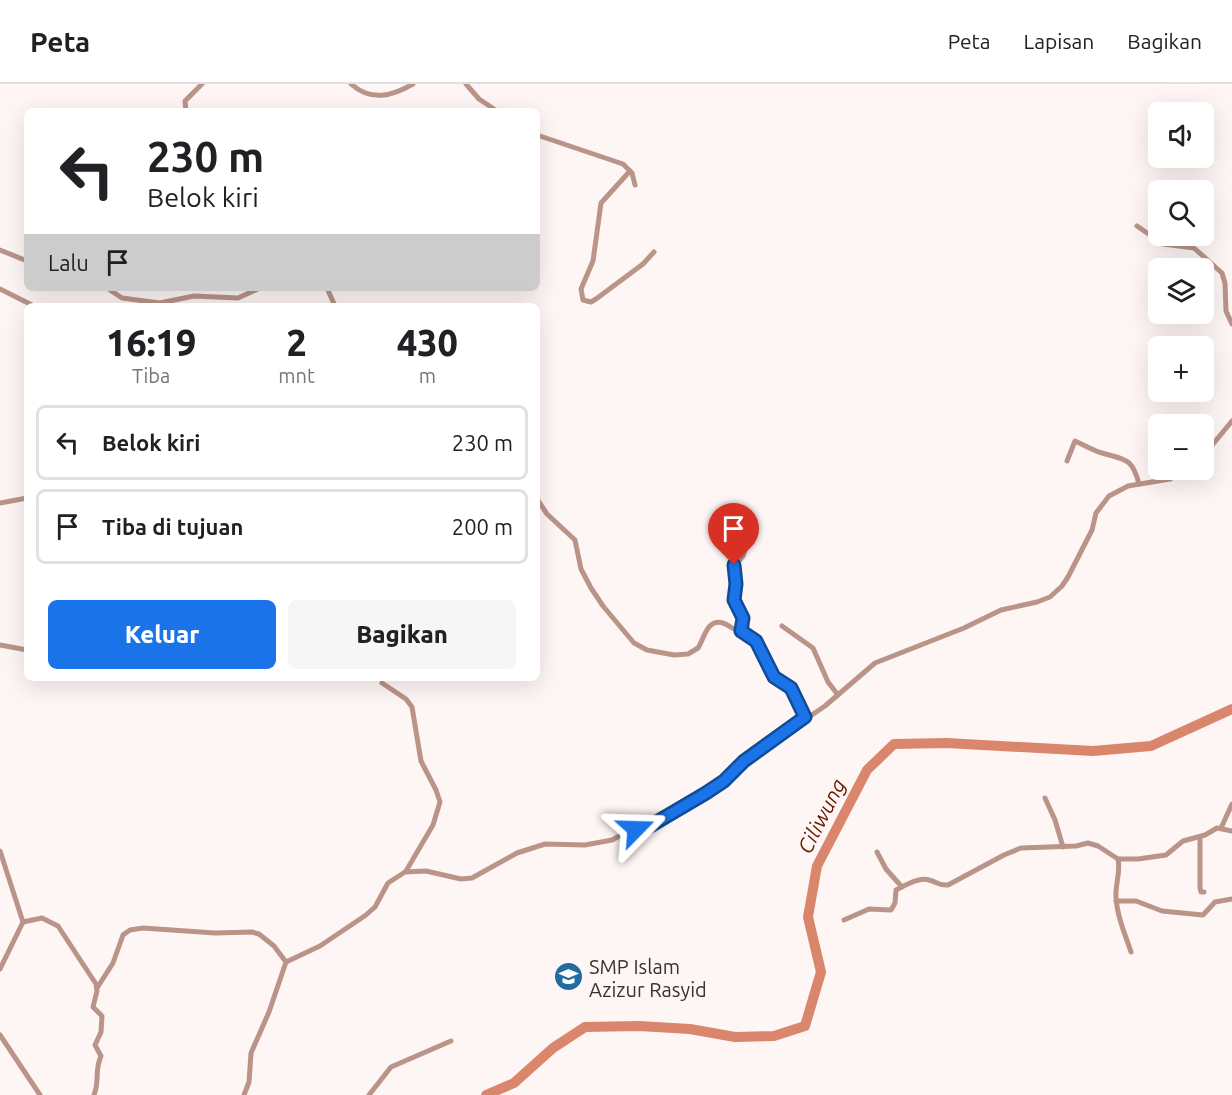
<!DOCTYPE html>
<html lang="id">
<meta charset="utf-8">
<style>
:root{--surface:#fff;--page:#f6f6f6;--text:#202124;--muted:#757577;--line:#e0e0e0;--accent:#1a73e8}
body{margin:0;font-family:Ubuntu,sans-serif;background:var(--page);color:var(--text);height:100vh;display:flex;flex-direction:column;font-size:22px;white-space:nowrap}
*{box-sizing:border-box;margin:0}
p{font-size:20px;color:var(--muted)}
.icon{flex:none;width:33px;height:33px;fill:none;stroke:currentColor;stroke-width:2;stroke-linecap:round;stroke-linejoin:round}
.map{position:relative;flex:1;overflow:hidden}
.sheet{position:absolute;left:24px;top:219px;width:516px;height:378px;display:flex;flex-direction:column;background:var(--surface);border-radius:9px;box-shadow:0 6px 24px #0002}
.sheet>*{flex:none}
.hud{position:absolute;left:24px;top:24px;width:516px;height:183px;border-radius:9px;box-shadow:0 6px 24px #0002;background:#fff;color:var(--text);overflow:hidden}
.controls{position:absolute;left:1148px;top:18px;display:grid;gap:12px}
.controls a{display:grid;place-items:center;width:66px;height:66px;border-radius:9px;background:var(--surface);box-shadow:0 6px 24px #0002;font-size:30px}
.pin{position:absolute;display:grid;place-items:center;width:51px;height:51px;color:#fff;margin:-62px -26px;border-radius:50% 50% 50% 0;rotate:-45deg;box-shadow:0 0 6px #0007}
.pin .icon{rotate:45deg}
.me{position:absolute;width:66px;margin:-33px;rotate:68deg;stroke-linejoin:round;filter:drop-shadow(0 0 4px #0008)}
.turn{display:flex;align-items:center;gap:21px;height:126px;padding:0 24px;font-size:27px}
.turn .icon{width:78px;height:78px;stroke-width:2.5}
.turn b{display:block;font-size:42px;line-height:51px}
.then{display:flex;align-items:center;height:57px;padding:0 24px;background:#0003;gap:12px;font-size:22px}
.eta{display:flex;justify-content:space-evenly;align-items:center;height:102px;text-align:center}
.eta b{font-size:36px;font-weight:800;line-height:42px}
.cta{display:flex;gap:12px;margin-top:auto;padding:12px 24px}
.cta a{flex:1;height:69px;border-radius:9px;background:var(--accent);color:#fff;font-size:24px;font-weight:800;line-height:69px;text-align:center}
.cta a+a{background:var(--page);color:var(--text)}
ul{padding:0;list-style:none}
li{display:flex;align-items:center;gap:18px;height:75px;margin:0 12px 9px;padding:0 12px;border:3px solid var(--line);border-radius:9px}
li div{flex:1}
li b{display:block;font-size:22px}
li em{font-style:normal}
header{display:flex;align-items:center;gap:36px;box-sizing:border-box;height:84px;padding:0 30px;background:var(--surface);border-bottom:2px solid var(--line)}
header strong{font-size:28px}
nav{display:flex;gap:33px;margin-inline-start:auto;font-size:21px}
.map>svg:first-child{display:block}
</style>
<header>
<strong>Peta</strong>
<nav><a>Peta</a><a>Lapisan</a><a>Bagikan</a></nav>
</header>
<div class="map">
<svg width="1232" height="1011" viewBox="0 0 1232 1011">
<rect width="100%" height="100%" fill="#fef6f4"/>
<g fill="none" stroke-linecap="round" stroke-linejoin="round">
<path stroke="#da866c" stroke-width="10" d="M486 1011 514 999 553 964 585 943 639 942 690 945 735 953 774 952 805 942 821 888 808 833 817 782 867 686 894 660 947 659 1093 667 1151 662 1232 625"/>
<g stroke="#ba9488" stroke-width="5">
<path d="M351 0C371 18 392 12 413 0"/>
<path d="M466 0 479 15 497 27"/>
<path d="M186 27 185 17 202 0"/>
<path d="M537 51 623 80 632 89 635 101"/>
<path d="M630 87 601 119 593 177 581 205 583 216 591 218 596 215 643 180 654 168"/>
<path d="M1137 142 1163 160 1194 164 1222 189 1225 199 1226 227 1232 240"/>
<path d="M0 166 27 177"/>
<path d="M107 204 122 214 160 219 194 212 238 214 260 204"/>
<path d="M327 204 335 222"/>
<path d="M0 205 34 222"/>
<path d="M1203 372 1232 337"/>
<path d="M1067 377 1075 357C1084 361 1092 366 1102 369 1125 376 1132 373 1139 400"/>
<path d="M537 415 547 430 575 456 581 485 591 504 603 522 634 559 647 566 674 571 688 570 698 564C704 555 707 534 723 539 729 541 733 546 741 547"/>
<path d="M0 419 27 414"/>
<path d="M750 449 743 472 734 483 736 500 734 516 743 534 741 547 756 557 774 593 791 604 805 633"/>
<path d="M782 542 813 564 828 598 838 611"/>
<path d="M0 561 27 566"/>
<path d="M382 599 406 615 412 623 421 677 436 706 440 718 433 741 406 787"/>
<path d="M1045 714 1055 736 1063 763"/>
<path d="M1221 744 1232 720"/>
<path d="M1200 753V804L1201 808H1204"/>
<path d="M0 767 23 838 0 885"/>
<path d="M877 768 886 785 902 803"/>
<path d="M1118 775C1121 788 1115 800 1116 813 1117 832 1125 850 1131 868"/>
<path d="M1116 817H1136L1162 827 1203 831 1215 818 1232 815"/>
<path d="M844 836 869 825 891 826 895 819 896 806C906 801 918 793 929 796 937 798 940 802 948 801L1004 771 1021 764 1076 762 1088 759 1098 762 1118 775H1138L1166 771 1183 757 1205 751 1217 744 1232 747"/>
<path d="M23 838 42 834 58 842 96 900 97 907 93 923 102 932 101 948 95 961 101 972C94 988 100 996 94 1011"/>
<path d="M97 904 113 879 123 851 130 846 143 844 215 849 252 848 259 850 274 862 286 878"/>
<path d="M0 951 40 1011"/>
<path d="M244 1011 249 998 251 969 269 928 286 878 320 862 366 831 375 823 388 799 405 788 426 787 461 795 472 794 517 769 545 760 585 761 612 756 629 747 650 742 689 720 724 697 744 677 825 622 875 579 964 544 1001 526 1037 518 1050 513 1062 502 1068 493 1092 446 1096 429 1109 412 1128 402 1170 395 1185 386"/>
<path d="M369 1011 391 983 451 957"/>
</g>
</g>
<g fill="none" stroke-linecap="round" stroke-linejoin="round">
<defs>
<path id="route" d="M636 745 650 742 706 709 724 697 744 677 805 633 791 604 774 593 756 557 741 547 743 534 734 516 736 500 734 481"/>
</defs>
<use href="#route" stroke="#114b97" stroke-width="15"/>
<use href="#route" stroke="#1a73e8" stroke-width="10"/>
</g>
<defs>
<symbol id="school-disc" viewBox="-11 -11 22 22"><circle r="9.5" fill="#216da0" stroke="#fef6f4"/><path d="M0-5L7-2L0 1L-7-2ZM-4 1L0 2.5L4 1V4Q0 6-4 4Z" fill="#fff"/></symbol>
</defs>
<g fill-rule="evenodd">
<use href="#school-disc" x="552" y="876" width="33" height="33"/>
</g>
<g text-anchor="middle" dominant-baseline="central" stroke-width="4.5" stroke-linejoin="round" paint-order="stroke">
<g font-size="20" fill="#393230" stroke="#fef6f4" text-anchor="start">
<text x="589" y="882">SMP Islam<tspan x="589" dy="23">Azizur Rasyid</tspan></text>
</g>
<g font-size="21" font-style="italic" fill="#651a00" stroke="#fef6f4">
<text transform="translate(821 732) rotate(-63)">Ciliwung</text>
</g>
</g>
</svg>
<div class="controls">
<a><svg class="icon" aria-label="sound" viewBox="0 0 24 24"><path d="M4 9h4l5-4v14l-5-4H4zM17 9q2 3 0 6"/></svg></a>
<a><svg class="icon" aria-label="search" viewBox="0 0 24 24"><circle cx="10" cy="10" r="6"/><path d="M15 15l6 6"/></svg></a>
<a><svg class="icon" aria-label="layers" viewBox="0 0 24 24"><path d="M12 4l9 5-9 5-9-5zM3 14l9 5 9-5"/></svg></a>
<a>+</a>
<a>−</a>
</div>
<div class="pin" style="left:734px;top:481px;background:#d93025"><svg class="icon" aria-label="arrive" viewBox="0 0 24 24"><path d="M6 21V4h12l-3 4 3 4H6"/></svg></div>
<svg class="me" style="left:636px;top:745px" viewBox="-20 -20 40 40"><path d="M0-17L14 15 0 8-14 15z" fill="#1a73e8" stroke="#fff" stroke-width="4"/></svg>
<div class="hud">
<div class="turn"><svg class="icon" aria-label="left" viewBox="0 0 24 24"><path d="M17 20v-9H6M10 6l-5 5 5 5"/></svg><div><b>230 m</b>Belok kiri</div></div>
<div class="then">Lalu<svg class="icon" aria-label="arrive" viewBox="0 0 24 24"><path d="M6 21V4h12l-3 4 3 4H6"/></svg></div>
</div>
<section class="sheet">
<div class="eta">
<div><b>16:19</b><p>Tiba</p></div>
<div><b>2</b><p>mnt</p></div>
<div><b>430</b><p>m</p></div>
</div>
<ul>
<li><svg class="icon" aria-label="left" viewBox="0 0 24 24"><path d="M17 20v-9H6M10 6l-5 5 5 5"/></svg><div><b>Belok kiri</b></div><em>230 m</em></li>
<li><svg class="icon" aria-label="arrive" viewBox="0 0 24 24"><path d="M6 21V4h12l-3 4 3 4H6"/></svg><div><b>Tiba di tujuan</b></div><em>200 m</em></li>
</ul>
<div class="cta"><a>Keluar</a><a>Bagikan</a></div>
</section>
</div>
